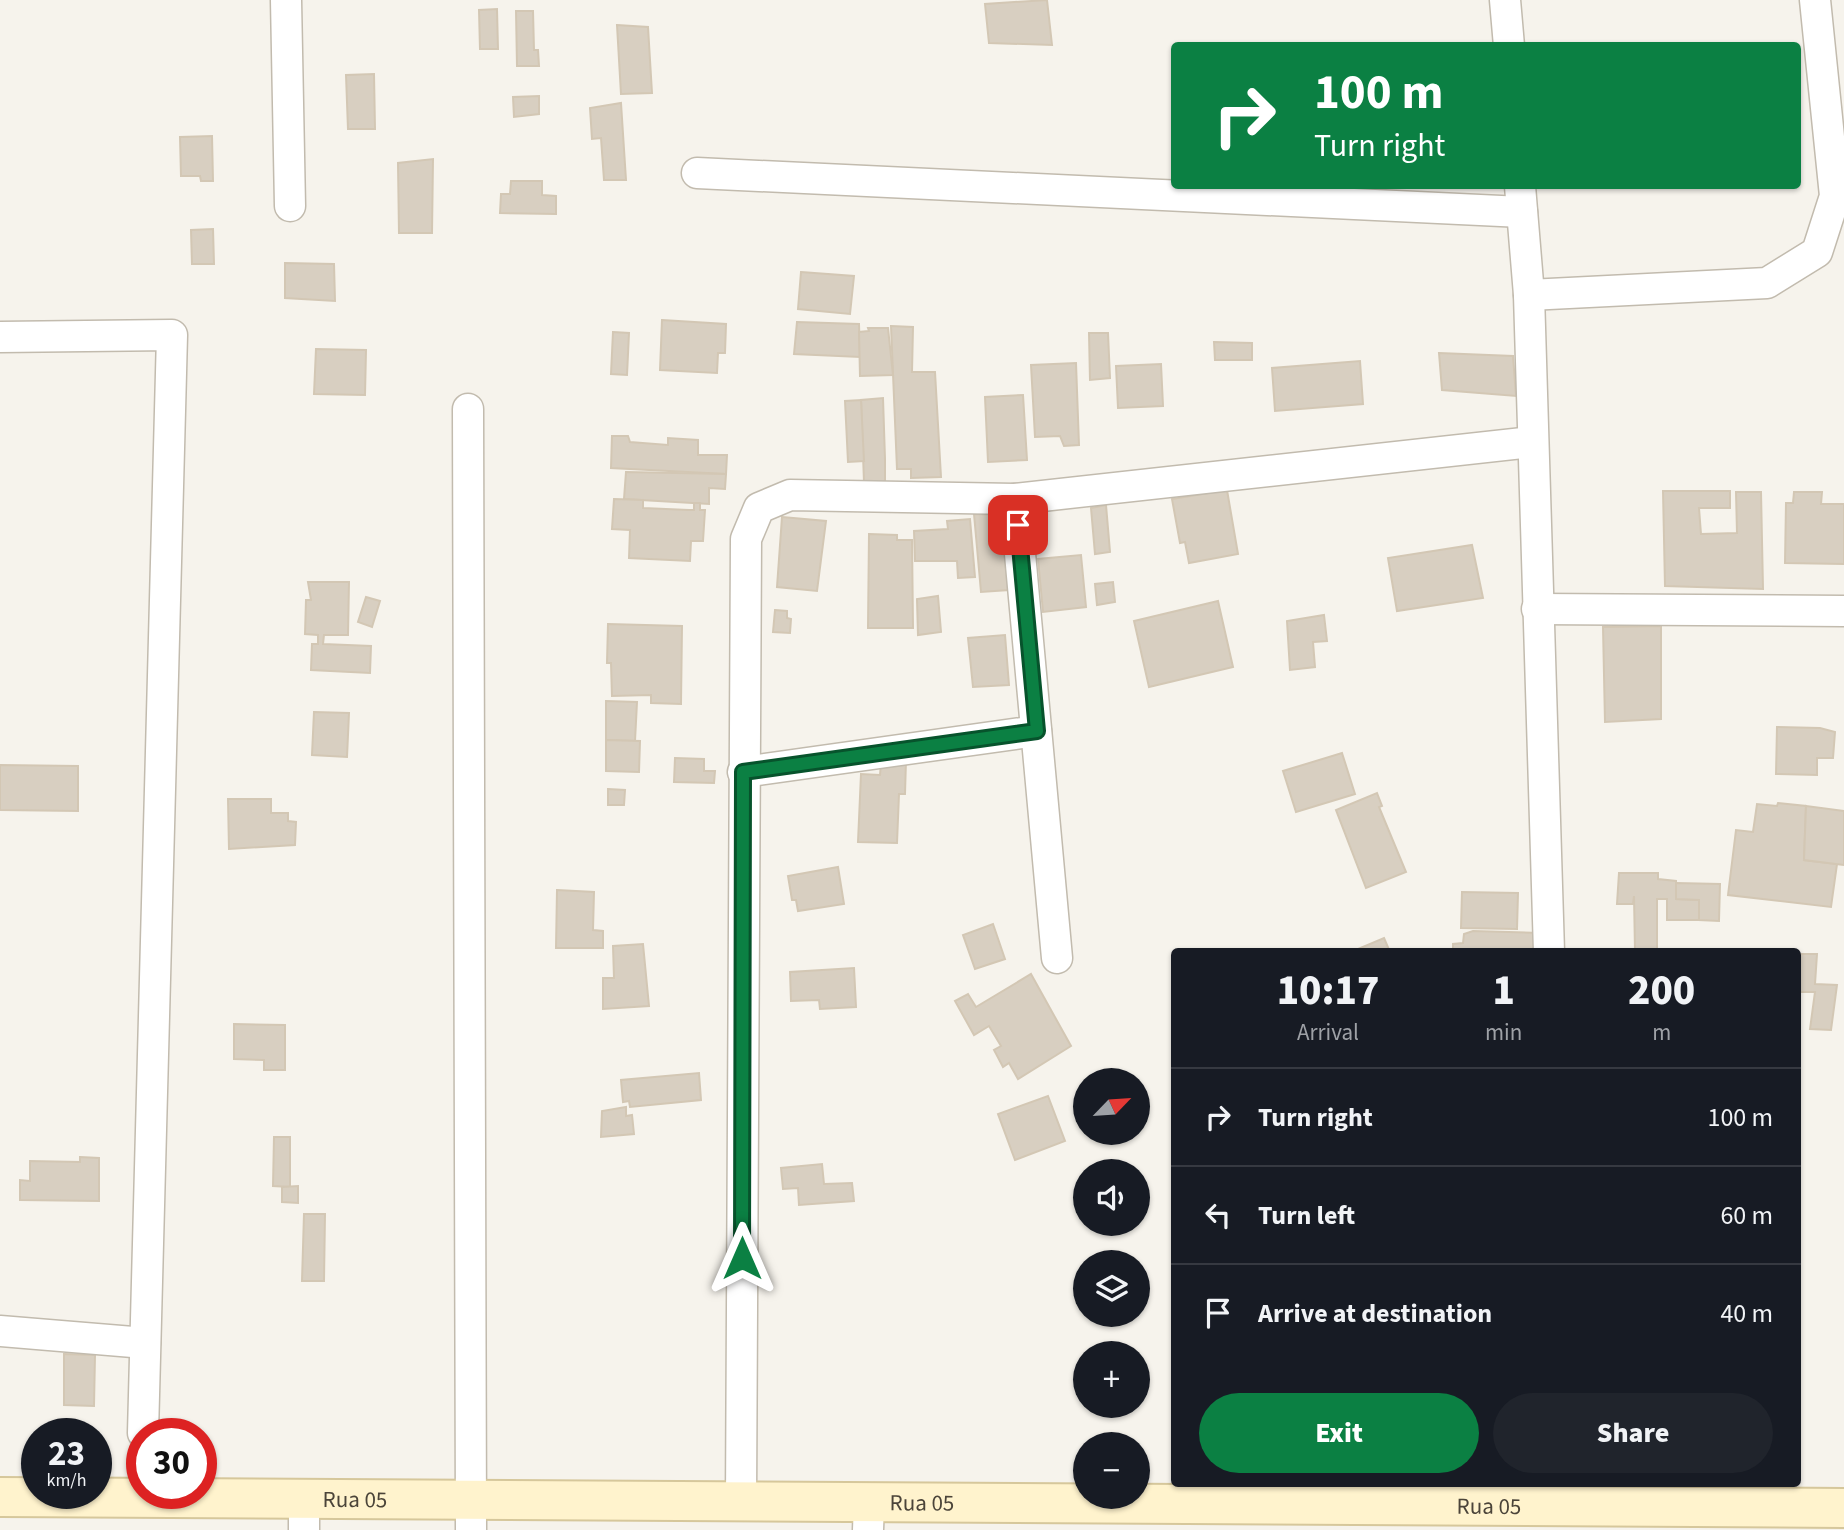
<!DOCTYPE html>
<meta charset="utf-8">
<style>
:root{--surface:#171b24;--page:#20242c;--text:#f1f3f6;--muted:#9ea1a6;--line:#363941;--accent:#0b8043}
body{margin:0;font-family:"Source Sans 3",sans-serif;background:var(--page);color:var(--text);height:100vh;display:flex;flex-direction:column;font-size:26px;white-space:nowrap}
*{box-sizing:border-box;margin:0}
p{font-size:23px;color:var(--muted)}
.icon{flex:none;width:38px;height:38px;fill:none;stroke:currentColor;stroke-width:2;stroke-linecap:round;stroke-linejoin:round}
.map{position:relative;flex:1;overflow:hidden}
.details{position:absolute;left:1171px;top:948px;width:630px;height:539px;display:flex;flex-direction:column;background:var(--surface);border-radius:7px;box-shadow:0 2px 5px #0004}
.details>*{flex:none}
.hud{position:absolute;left:1171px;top:42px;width:630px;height:147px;border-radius:7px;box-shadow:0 2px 5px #0004;background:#0b8043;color:#fff;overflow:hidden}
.needle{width:46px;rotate:65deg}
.controls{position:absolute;left:1073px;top:1068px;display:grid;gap:14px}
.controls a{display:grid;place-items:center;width:77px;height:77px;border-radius:50%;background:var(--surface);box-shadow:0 2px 5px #0004;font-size:35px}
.speed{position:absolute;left:21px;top:1418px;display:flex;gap:14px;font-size:35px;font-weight:700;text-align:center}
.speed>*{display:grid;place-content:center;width:91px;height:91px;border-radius:50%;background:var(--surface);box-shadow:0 2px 5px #0004;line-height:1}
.speed small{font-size:18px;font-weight:400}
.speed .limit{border:10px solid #d22;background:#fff;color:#111}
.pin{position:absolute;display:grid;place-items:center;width:60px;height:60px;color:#fff;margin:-30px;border-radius:14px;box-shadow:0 4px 10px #0006}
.me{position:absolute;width:77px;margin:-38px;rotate:0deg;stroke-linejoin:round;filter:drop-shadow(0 0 5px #0008)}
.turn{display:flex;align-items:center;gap:24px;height:147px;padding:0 28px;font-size:32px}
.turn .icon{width:91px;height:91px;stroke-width:2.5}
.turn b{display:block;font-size:49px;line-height:60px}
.eta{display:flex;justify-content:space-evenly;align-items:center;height:119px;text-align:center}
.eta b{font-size:42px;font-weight:800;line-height:49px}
.primary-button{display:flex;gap:14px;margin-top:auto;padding:14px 28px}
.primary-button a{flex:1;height:80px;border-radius:42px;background:var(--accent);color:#fff;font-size:28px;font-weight:800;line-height:80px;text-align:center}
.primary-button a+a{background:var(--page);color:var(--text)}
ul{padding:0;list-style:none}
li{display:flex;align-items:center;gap:21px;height:98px;padding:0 28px;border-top:2px solid var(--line)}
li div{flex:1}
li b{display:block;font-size:26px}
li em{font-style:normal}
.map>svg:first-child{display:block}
</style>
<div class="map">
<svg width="1844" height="1530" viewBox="0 0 1844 1530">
<rect width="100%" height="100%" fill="#f6f3ec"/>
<g fill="#d8cfc1" stroke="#d3c7b4" stroke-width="2">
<path d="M1047 0 1052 45 989 43 985 4Z"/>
<path d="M497 9 498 49H480L479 10Z"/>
<path d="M516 11H533L534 50H538L539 66H517Z"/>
<path d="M617 25 648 27 652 93 621 94Z"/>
<path d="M374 74 375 129H348L346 75Z"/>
<path d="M539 96V114L514 117 513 97Z"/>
<path d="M621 103 626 180H604L601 138 592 139 590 108Z"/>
<path d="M212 136 213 181H201L200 176H181L180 137Z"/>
<path d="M433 159 432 233H399L398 163Z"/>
<path d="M511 181H542V195L556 196V214L500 213 501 194H510Z"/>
<path d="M213 229 214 264H192L191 230Z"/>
<path d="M285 263 334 264 335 301 285 298Z"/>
<path d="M801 272 854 276 850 314 798 309Z"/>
<path d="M662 320 726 324 725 353H718L717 373 660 370Z"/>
<path d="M797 322 859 324 860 357 794 354Z"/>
<path d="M891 326 913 327 912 372H935L941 477 911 478V469H897Z"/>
<path d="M868 328H888L893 375 860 376 859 332 869 331Z"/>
<path d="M613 332 629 333 627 375 611 374Z"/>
<path d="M1089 333H1108L1110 378 1090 380Z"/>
<path d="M1214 342 1252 343V360H1215Z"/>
<path d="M316 349 366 350 365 395 314 394Z"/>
<path d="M1439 353 1513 356 1516 396 1442 390Z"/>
<path d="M1360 361 1363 404 1275 411 1272 368Z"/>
<path d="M1076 363 1079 445 1064 446 1060 436 1035 437 1031 365Z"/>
<path d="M1161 364 1163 406 1118 408 1116 366Z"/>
<path d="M1023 395 1027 460 988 462 985 397Z"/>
<path d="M883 398 885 459V484L864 482 861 400Z"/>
<path d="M861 400 864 461 848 462 845 401Z"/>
<path d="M612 436H628L630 442 668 445V438L698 440V455H727L726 474 611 468Z"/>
<path d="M626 472 726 474 725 489 709 488V504L624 499Z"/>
<path d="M1227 490 1238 554 1189 563 1185 542 1180 543 1172 499Z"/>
<path d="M1663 491H1730V508H1699L1701 534 1737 533 1736 492H1761L1763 589 1665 586Z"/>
<path d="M1794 492H1822L1821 504H1844V564L1785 563 1786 503H1793Z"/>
<path d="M614 499 643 500V508L689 510H694V503H700V510H705L703 541H691L690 561 629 558 630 530 612 529Z"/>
<path d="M1106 505 1110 552 1095 554 1091 508Z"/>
<path d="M974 514 1003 515 1009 590 981 592Z"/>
<path d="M782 517 826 521 817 591 777 587Z"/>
<path d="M970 519 975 577 958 578 957 561H915L914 531 948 529 947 521Z"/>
<path d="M869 534 897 535V540H912L913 628H868Z"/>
<path d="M1472 545 1483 598 1397 611 1388 558Z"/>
<path d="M1081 555 1086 607 1043 612 1038 559Z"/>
<path d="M308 582H349L348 635H324L323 644 371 646 370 673 311 670 312 644H318V635L305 634 306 600H311Z"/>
<path d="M1113 582 1115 602 1097 605 1095 584Z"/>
<path d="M938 596 941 632 918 635 917 599Z"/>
<path d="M366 597 380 601 372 627 358 622Z"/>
<path d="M1218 601 1233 667 1149 687 1134 621Z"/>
<path d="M775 610 787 611V618L791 619 790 633 773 632Z"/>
<path d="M1324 615 1327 641 1313 642 1315 667 1290 670 1287 621Z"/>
<path d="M608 624 682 626 681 704 651 703V695L612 696 611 663H607Z"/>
<path d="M1661 626V719L1605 722 1603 627Z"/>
<path d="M1005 635 1009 685 973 687 968 638Z"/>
<path d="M606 701 637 702 635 741 606 740Z"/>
<path d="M314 712 349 713 347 757 312 755Z"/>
<path d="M1777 727 1820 728 1835 732 1833 758H1817V775L1776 774Z"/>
<path d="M606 740 640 741 639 772 606 771Z"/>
<path d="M1342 753 1355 794 1296 812 1283 771Z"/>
<path d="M675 758 704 759V771H715L714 783 674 782Z"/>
<path d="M906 760 905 794H899L897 843 858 842 861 774 880 775 881 763Z"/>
<path d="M0 765 78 766V811L0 810Z"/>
<path d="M608 789 625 790 624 805H608Z"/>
<path d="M1377 793 1382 806 1379 807 1406 872 1366 888 1336 810Z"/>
<path d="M228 799H271V813H288V821L296 822 295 845 229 849Z"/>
<path d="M1778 803 1806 806 1804 860 1837 864 1831 907 1728 895 1736 830 1753 832 1757 804 1777 806Z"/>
<path d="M1806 806 1844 811V865L1804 860Z"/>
<path d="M838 867 844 904 798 911 796 900H792L788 876Z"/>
<path d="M1619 873H1658V879L1676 881V899L1699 900V920H1667V899H1657V951H1635L1634 896 1633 904H1617Z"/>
<path d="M1676 883 1720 884 1719 921 1699 920V900L1676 899Z"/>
<path d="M557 890 594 892 593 930 603 931V948H556Z"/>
<path d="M1462 892 1518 893 1517 929 1461 928Z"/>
<path d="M993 924 1005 959 975 969 963 935Z"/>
<path d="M1473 931 1540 933 1541 952H1453V944L1463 943 1464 934Z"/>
<path d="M1384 938 1390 952H1351Z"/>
<path d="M643 944 649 1006 603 1009V978H614L613 946Z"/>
<path d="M1797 954H1817L1815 984 1837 985 1831 1030 1810 1029 1815 992H1797Z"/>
<path d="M854 968 856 1007 820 1009 819 1000 791 1001 790 972Z"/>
<path d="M1031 974 1071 1046 1018 1079 1009 1063 1003 1067 994 1050 1001 1046 989 1026 974 1035 955 1001 968 994 976 1007Z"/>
<path d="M234 1024 285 1025V1070H264V1060L234 1059Z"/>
<path d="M699 1073 701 1100 630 1107 629 1101 623 1102 621 1080Z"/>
<path d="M1048 1096 1065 1141 1015 1160 998 1114Z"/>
<path d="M626 1107V1116L632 1115 634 1134 601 1137 602 1111Z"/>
<path d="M274 1137H290V1187L273 1186Z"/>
<path d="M80 1157 99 1158V1201L20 1200V1180L30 1181V1161L80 1162Z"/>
<path d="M822 1164 824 1184 852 1183 854 1201 799 1205 798 1188 783 1189 781 1168Z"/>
<path d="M298 1186V1203L282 1202V1187Z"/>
<path d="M304 1214H325L324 1281H302Z"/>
<path d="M64 1354 95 1355 94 1406 64 1405Z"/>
</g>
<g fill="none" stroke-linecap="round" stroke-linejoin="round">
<defs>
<g id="street">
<path d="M286 0 290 206"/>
<path d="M1505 0 1509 46"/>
<path d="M697 173 1522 212"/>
<path d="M1520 186 1529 295 1549 952"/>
<path d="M1529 295 1767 283 1817 252 1835 196 1815 0"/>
<path d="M0 337 172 335 143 1433"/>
<path d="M468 409 471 1530"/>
<path d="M1015 499 1057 958"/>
<path d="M1537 609 1844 611"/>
<path d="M743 772 1036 731"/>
<path d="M0 1331 145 1343"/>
<path d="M741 1501 746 539 759 508 790 495 1015 499 1531 442"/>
<path d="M304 1530V1499"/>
<path d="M868 1530 869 1502"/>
</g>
<g id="secondary">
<path id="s1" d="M0 1497 1844 1508"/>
</g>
</defs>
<use href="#street" stroke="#c2bbae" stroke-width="33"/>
<use href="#secondary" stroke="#d6c79b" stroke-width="42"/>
<use href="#street" stroke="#fff" stroke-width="30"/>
<use href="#secondary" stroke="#fff3cd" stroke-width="38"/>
</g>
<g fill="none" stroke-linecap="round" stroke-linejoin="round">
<defs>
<path id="route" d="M742 1258 743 772 1037 731 1018 525"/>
</defs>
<use href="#route" stroke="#07532c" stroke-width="18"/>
<use href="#route" stroke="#0b8043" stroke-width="12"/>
</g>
<g text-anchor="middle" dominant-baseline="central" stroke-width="7" stroke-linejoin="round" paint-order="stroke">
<g font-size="23" fill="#4b4439" stroke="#fff">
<text stroke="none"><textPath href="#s1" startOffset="355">Rua 05</textPath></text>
<text stroke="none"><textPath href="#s1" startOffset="922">Rua 05</textPath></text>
<text stroke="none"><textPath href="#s1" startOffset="1489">Rua 05</textPath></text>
</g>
</g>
</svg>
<div class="controls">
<a><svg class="needle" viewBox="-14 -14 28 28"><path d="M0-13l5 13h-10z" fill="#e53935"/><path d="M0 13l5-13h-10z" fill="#9ea1a6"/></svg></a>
<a><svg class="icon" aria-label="sound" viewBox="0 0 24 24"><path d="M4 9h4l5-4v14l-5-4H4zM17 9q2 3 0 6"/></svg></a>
<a><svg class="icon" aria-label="layers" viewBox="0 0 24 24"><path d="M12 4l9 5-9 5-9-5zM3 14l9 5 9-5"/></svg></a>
<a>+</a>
<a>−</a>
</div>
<div class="speed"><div>23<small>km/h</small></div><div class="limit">30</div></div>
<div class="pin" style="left:1018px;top:525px;background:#d93025"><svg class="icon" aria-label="arrive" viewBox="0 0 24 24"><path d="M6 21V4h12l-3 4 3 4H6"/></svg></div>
<svg class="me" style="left:742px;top:1258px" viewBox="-20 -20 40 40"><path d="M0-17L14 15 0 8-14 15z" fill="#0b8043" stroke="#fff" stroke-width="4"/></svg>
<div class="hud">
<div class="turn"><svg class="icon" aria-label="right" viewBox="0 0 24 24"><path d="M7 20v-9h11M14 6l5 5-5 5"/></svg><div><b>100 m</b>Turn right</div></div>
</div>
<section class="details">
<div class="eta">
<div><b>10:17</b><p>Arrival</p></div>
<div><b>1</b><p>min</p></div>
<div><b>200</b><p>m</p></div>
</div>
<ul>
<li><svg class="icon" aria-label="right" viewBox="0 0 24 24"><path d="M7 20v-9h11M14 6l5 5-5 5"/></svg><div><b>Turn right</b></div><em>100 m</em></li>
<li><svg class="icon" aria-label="left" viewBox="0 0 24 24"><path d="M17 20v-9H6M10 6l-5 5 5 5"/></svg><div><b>Turn left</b></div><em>60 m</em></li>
<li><svg class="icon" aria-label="arrive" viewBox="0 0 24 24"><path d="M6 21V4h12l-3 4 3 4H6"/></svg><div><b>Arrive at destination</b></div><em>40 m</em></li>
</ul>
<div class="primary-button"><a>Exit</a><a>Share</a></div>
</section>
</div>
